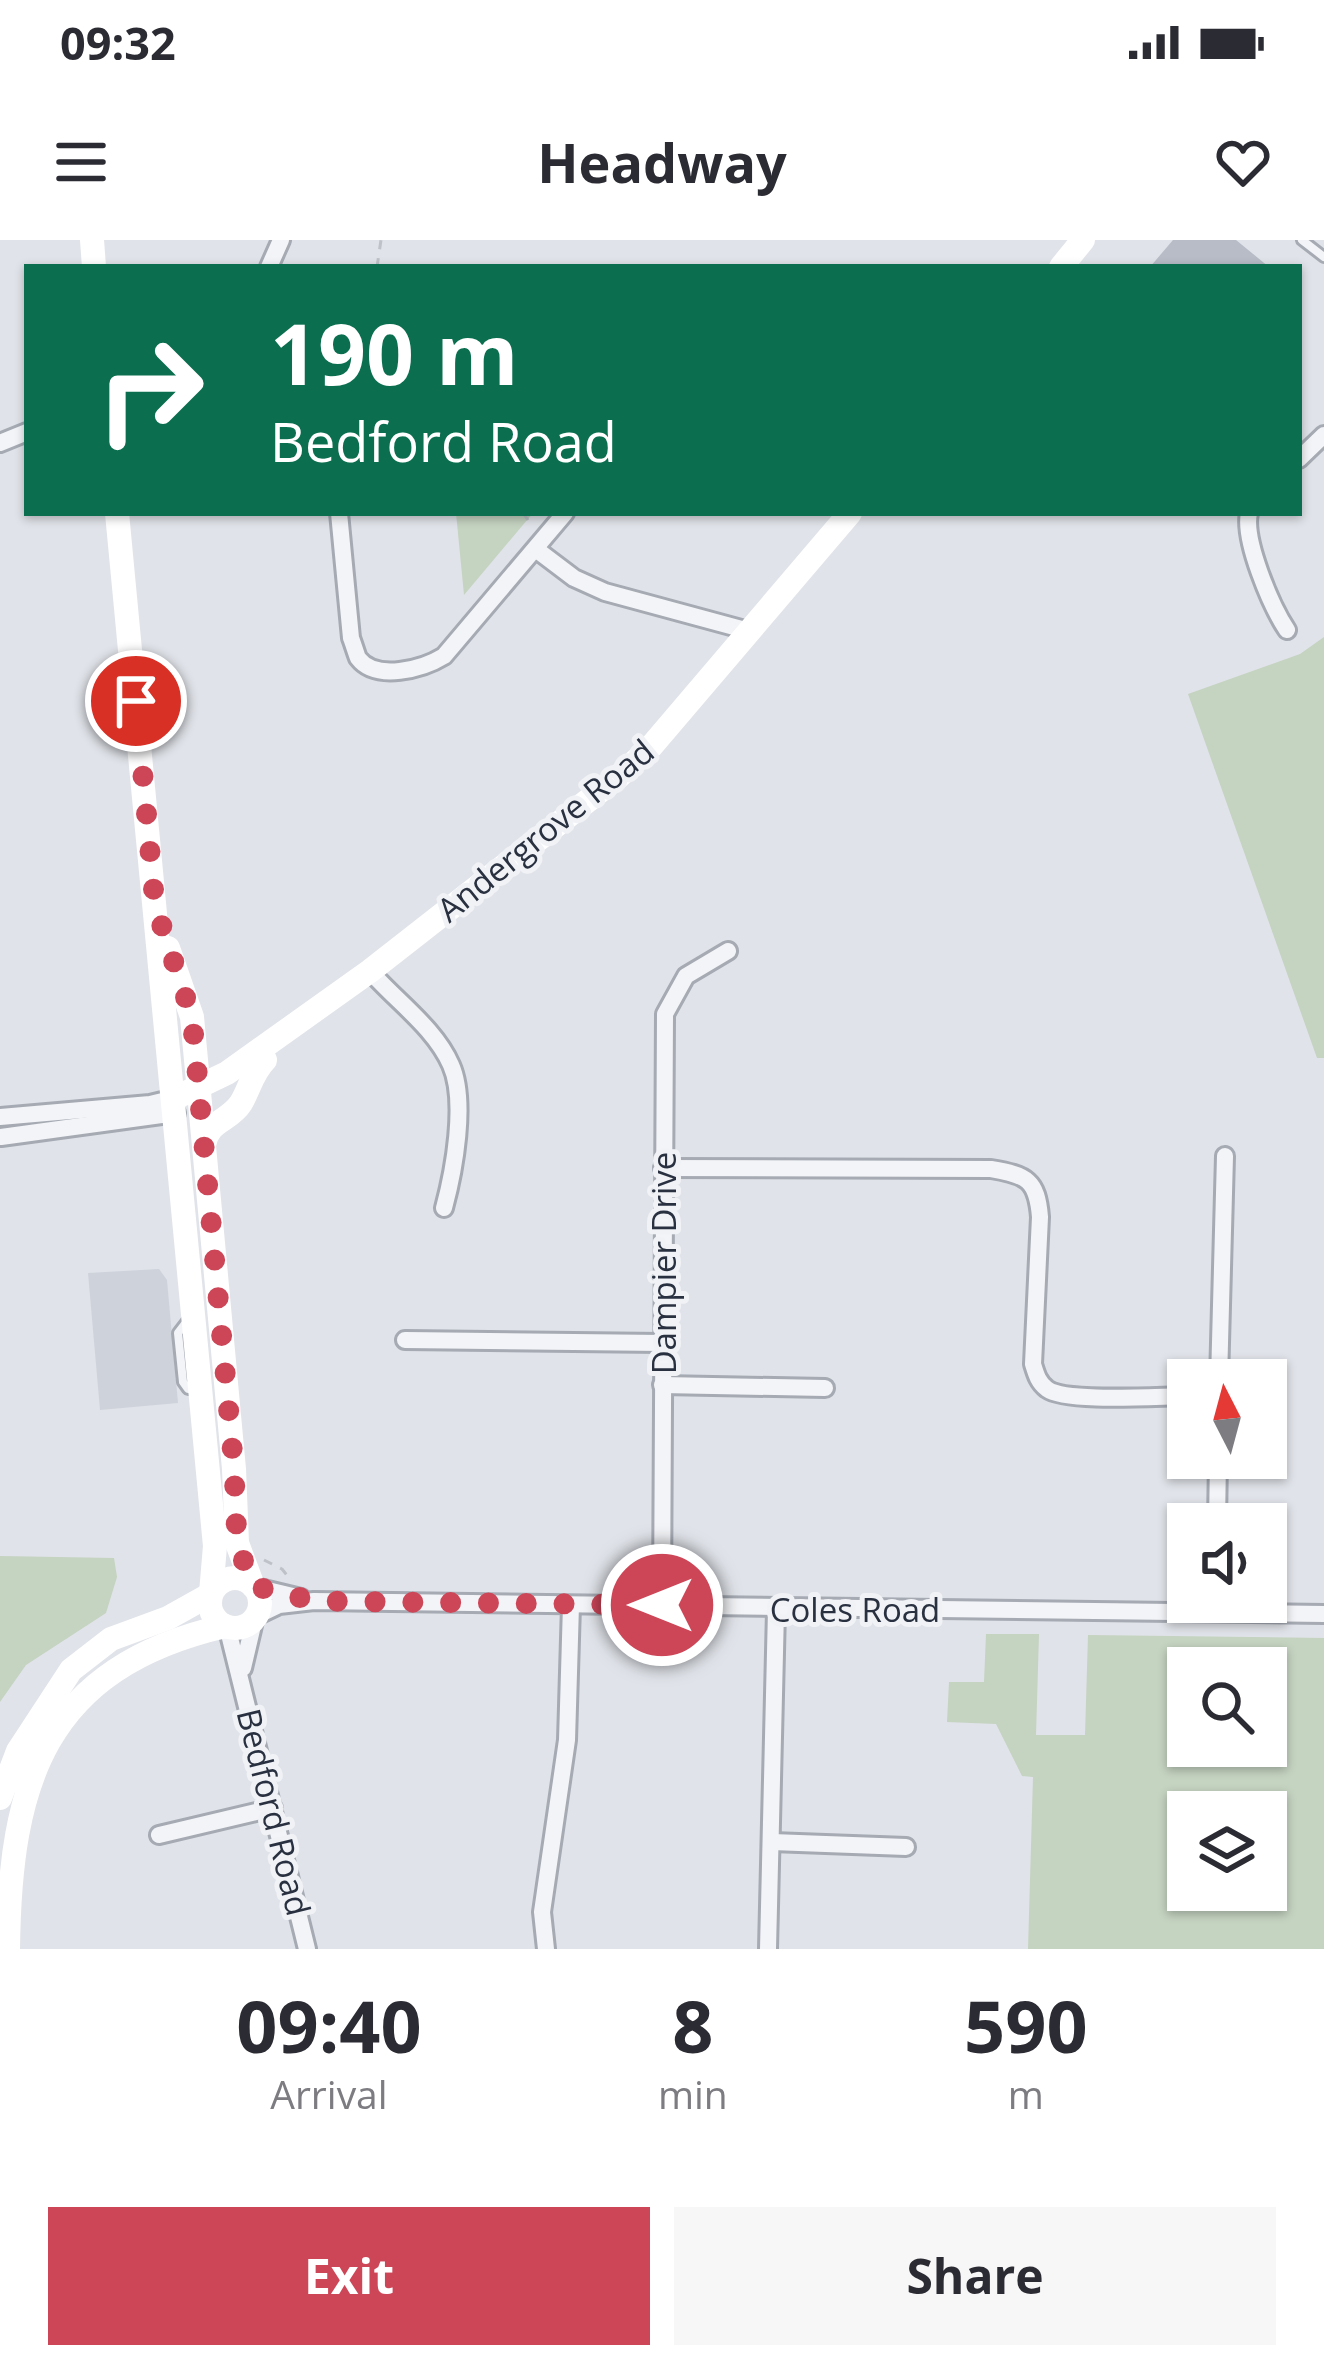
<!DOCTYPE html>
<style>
:root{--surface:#fff;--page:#f7f7f7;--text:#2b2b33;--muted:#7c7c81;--accent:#cd4658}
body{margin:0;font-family:"Open Sans",sans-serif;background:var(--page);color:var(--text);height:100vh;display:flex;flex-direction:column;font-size:45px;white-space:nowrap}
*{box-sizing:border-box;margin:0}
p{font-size:39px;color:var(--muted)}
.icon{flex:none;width:66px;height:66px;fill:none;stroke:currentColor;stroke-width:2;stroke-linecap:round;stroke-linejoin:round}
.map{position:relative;height:1709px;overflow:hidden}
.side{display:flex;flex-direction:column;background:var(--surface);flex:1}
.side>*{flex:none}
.hud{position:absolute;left:24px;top:24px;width:1278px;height:252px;border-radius:0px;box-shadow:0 3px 9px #0004;background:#0b6e4f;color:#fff;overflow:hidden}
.needle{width:78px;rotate:354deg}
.fabs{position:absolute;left:1167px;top:1119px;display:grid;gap:24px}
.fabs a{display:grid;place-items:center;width:120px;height:120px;border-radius:0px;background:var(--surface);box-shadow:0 3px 9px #0004;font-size:60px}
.pin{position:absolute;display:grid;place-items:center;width:102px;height:102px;color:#fff;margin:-51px;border:6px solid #fff;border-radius:50%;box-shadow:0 3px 12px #0007}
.me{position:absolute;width:132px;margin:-66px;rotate:270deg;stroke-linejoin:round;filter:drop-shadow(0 0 9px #0008)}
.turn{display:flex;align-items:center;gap:42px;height:252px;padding:0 48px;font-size:54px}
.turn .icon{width:156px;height:156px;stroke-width:2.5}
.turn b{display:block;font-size:84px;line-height:102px}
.eta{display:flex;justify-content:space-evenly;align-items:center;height:204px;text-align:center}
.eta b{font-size:72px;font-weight:700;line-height:84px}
.cta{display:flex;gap:24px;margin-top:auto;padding:24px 48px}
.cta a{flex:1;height:138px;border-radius:0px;background:var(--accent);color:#fff;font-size:48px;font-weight:700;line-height:138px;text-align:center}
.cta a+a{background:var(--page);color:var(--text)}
.status{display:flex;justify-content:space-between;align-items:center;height:84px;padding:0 60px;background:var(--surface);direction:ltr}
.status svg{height:33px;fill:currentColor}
header{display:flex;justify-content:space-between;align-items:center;height:156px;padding:0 48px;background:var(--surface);font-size:54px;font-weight:700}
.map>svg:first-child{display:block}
</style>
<div class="status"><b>09:32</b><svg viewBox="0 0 49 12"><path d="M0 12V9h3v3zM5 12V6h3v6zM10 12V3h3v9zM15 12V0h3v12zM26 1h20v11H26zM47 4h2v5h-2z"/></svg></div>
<header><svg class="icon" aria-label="menu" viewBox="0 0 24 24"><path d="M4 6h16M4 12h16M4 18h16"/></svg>Headway<svg class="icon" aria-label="heart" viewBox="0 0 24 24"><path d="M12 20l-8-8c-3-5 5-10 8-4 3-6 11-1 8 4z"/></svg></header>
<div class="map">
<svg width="1324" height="1709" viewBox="0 0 1324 1709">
<rect width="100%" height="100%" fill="#e0e3e9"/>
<path fill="#ced2db" d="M159 1029 167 1040 178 1163 100 1170 88 1033Z"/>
<g fill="#c5d3c1" fill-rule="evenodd">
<path d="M456 273H533L464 355Z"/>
<path d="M1324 397V818H1317L1188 454 1300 414Z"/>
<path d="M0 1316 114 1318 117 1337 106 1373 26 1425 0 1462Z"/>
<path d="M986 1394H1039L1036 1495H1085L1088 1395 1324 1398V1709H1028L1033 1537 1022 1536 996 1484 947 1482 949 1442H984ZM1266 1428V1506H1188V1428ZM1266 1572V1650H1188V1572Z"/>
</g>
<path fill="#b7bcc6" d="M1173 0H1236L1269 27H1150Z"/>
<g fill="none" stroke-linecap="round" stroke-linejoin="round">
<defs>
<g id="lane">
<path d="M1302 0 1324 17"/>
<path d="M188 1080 178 1093 183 1142 188 1149H194"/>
</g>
<g id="street">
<path d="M269 27 281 0"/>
<path d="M0 203 27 192"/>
<path d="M1299 219 1324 195"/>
<path d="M339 273 351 398C352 400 357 416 358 418 376 442 423 429 444 416L565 273"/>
<path d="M1249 273C1243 300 1271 366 1287 390"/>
<path d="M537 310 574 338 605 352 749 391"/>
<path d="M370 731C396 761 435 788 451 825 467 861 454 931 444 968"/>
<path d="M0 877 150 864 175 858"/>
<path d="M1 897 176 873"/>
<path d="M663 928 991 929C1027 935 1037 940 1040 977L1033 1124C1036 1134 1038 1142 1047 1149 1066 1163 1159 1156 1188 1156"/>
<path d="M405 1100 662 1103"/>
<path d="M1219 1140 1225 916"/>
<path d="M662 1145 825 1148"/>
<path d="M1217 1284 1218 1218"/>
<path d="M255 1347 301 1358"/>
<path d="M662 1365 665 774 686 736 728 711"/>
<path d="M256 1376 279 1365 314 1361 1324 1374"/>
<path d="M227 1386 307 1709"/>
<path d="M243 1428 255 1377"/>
<path d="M159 1595 273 1568"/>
<path d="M772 1602 906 1607"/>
<path d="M546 1709 542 1672 567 1500 571 1365"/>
<path d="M768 1709 776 1370"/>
</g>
</defs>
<use href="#lane" stroke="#a5aab3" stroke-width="14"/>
<use href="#street" stroke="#a5aab3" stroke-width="22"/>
<g stroke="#bec1c7" stroke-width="3" stroke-dasharray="9 9" stroke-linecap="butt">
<path d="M377 27 381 0"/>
<path d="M523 273 528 280"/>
<path d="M264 1320 282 1329 289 1338"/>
</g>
<use href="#lane" stroke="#f3f4f7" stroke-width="8"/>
<use href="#street" stroke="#f3f4f7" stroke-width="16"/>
<g stroke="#fff" stroke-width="24">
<path d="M92 0 94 27"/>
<path d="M1061 27 1083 0"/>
<path d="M117 273 215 1306 211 1353"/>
<path d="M168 708 192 777 234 1229 237 1303 253 1346"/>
<path d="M175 858 227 833 370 731 618 537 649 509 850 273"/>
<path d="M204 905C208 880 229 882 241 863 250 848 252 833 265 820"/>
<circle cx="235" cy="1363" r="25"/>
<path d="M0 1558 18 1511 71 1430 111 1399 168 1378 211 1354"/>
<path d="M8 1709C10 1542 44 1428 225 1386"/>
</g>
</g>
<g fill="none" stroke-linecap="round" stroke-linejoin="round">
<path stroke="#cd4658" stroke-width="21" stroke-dasharray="0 37.8" d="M136 461 155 665 192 777 234 1228 237 1303 253 1346 314 1361 662 1365"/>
</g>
<g text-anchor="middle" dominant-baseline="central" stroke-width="10" stroke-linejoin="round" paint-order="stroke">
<g font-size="33" fill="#293140" stroke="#f0f2f6">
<text transform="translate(545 590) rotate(-39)">Andergrove Road</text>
<text transform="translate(663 1023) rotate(-90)">Dampier Drive</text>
<text x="855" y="1369">Coles Road</text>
<text transform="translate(274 1572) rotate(76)">Bedford Road</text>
</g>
</g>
</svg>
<div class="fabs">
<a><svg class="needle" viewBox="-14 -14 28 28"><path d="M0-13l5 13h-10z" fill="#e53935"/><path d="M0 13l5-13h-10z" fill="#7c7c81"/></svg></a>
<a><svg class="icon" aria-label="sound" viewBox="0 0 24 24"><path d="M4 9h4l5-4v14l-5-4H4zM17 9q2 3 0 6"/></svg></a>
<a><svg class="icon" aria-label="search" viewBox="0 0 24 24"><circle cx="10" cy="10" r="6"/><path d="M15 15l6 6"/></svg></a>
<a><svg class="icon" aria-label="layers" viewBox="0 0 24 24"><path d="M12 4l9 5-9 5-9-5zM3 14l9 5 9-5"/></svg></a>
</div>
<div class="pin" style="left:136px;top:461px;background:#d93025"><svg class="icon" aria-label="arrive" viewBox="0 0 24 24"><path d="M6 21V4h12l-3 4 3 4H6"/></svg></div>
<svg class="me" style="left:662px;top:1365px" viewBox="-20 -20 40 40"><circle r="17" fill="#cd4658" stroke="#fff" stroke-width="3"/><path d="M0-11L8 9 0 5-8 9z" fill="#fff"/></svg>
<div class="hud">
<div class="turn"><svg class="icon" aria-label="right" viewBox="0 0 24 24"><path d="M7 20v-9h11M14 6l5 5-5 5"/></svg><div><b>190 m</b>Bedford Road</div></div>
</div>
</div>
<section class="side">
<div class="eta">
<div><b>09:40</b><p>Arrival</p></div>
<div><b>8</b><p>min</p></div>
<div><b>590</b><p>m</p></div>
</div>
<div class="cta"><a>Exit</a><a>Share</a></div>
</section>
